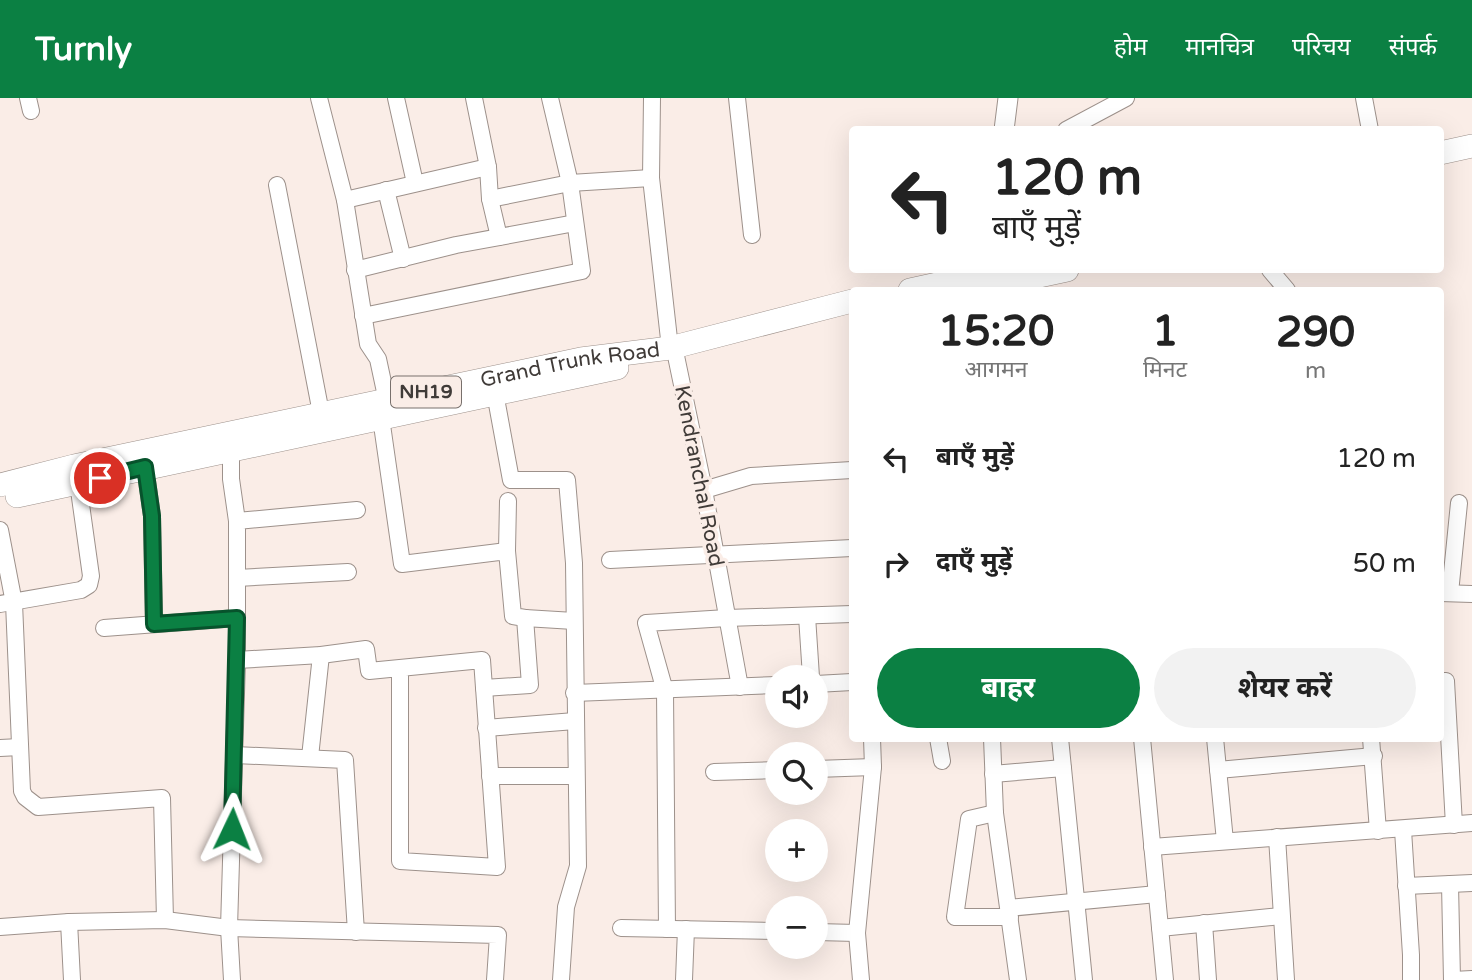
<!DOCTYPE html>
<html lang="hi">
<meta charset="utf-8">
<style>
:root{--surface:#fff;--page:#f2f2f2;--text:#222;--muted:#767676;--accent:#0b8043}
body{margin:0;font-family:"Varela Round","Noto Sans Devanagari",sans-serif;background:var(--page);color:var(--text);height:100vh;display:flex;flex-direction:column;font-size:26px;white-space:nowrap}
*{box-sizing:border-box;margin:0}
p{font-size:23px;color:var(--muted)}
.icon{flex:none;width:38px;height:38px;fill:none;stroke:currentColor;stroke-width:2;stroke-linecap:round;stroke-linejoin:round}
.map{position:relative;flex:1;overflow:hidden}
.details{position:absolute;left:849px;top:189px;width:595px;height:455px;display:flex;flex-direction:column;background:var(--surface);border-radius:7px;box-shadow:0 7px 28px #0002}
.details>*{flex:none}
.banner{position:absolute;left:849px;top:28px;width:595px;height:147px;border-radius:7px;box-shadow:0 7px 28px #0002;background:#fff;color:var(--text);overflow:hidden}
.controls{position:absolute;left:765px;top:567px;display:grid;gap:14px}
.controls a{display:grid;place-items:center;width:63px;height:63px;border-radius:50%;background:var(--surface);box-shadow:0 7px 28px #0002;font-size:35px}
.pin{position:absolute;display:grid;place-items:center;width:60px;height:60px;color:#fff;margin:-30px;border:4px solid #fff;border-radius:50%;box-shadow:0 2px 7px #0007}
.me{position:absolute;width:77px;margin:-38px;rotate:2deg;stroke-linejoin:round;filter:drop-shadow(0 0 5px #0008)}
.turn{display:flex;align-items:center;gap:24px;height:147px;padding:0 28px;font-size:32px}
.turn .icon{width:91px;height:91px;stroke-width:2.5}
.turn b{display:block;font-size:49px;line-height:60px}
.eta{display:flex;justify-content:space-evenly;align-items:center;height:119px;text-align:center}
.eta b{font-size:42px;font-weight:700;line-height:49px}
.button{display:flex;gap:14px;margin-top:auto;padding:14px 28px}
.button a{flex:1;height:80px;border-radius:42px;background:var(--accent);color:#fff;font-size:28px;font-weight:700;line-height:80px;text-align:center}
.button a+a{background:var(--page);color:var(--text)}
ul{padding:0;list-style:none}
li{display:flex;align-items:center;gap:21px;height:105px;padding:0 28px}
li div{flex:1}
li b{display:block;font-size:26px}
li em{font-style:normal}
header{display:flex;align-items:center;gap:42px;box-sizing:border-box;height:98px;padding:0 35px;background:var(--accent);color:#fff}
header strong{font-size:33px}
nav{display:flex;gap:38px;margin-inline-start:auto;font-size:24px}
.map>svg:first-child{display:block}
</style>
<header>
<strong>Turnly</strong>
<nav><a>होम</a><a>मानचित्र</a><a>परिचय</a><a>संपर्क</a></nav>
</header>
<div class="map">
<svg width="1472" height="882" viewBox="0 0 1472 882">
<rect width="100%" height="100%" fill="#faede7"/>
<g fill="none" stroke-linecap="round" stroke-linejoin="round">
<defs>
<g id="minor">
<path d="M28 0 31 13"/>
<path d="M319 0 345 102 368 246 378 261 387 303 381 320 402 466 507 453 513 518 525 520 530 587 484 590"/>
<path d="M396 0 415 85"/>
<path d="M474 0 488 69 490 101 499 139"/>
<path d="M652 0 651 80 670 250 676 258 704 392 740 589"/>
<path d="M737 0 752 137"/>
<path d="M1364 0 1370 32"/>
<path d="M1066 32 1126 0"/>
<path d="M277 87 321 315"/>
<path d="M386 92 403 161"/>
<path d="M490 101 570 85 651 80"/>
<path d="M345 102 488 69"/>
<path d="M355 172 456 147 575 125"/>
<path d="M1270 172 1287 192"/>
<path d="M363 218 582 173 570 85 550 0"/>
<path d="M495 295 511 382H567L574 465 578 768 566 809 561 882"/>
<path d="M231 351V381L237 423"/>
<path d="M145 369 152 418 154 526"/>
<path d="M704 392 751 378 852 372"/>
<path d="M0 432 14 505 22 693 25 699 38 709 162 700 165 822"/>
<path d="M507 453 508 403"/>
<path d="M610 462 852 450"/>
<path d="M237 480 348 474"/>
<path d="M1440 495 1472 496"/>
<path d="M1450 495 1459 405"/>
<path d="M0 506 81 492 89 487 91 478 78 385"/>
<path d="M807 518 811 579"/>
<path d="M525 520 574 523"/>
<path d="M104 530 237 520"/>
<path d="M237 562 321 557 366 551 369 573 482 562 497 769 400 763V570"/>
<path d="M1440 584 1446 583 1454 727"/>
<path d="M816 586 852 584"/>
<path d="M574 595 777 587"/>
<path d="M486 630 575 623"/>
<path d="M938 640 942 663"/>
<path d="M992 640 995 715 1018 882"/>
<path d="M1060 640 1084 882"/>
<path d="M1142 640 1165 882"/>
<path d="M1215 640 1225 743"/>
<path d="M1371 640 1378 733"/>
<path d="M0 650 20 649"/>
<path d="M235 657 345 662 356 834"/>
<path d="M310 659 321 557"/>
<path d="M816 671 873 669"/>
<path d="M1218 672 1374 658"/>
<path d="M714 674 777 672"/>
<path d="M993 676 1063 670"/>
<path d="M490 678H576"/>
<path d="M995 715 969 721 955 819H1010"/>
<path d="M1403 732 1411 857V882"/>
<path d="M1277 739 1286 882"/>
<path d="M1152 749 1472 725"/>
<path d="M1450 786 1452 882"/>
<path d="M1406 788 1472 785"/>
<path d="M1009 810 1157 796"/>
<path d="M69 824 72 882"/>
<path d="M1204 825 1208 882"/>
<path d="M0 829 69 824 165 822 229 830 498 837 495 882"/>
<path d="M621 830 777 833"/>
<path d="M1160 830 1281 818"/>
<path d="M667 831 665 593 646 525 727 520 852 516"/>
<path d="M816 834 857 835"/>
<path d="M232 882 229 830 237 562V423L357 412"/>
<path d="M684 882 686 831"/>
<path d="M861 882 857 835 873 669 872 640"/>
<path d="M1453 882 1472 881"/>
</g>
<path id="major" d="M1004 32 1008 0"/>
<g id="highway">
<path d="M1440 55 1472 48"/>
<path d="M910 192 1001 172"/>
<path d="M975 192 1067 172"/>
<path id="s1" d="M0 387 74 368 581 261 670 250 852 203"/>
<path d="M17 398 617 270"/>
</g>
</defs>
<use href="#minor" stroke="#9d918b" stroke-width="18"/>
<use href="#major" stroke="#9d918b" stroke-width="21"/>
<use href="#highway" stroke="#9d918b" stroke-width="24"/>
<use href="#minor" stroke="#fff" stroke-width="16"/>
<use href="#major" stroke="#fff" stroke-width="19"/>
<use href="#highway" stroke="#fff" stroke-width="23"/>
</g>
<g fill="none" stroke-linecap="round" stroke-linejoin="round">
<defs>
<path id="route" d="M100 380 145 369 152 418 154 526 237 520 232 731"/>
</defs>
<use href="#route" stroke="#07532c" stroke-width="18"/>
<use href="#route" stroke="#0b8043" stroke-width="12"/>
</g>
<g text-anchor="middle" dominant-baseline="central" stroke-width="7" stroke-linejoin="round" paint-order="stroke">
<rect fill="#faede7" stroke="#78706c" stroke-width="2" x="391" y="278.5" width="70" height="31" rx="5"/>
<g font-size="19" font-weight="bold" fill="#403b38">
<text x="426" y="294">NH19</text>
</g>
<g font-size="21" fill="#403b38" stroke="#faede7">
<text stroke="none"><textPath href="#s1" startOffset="583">Grand Trunk Road</textPath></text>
<text transform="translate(699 378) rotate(79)">Kendranchal Road</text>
</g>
</g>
</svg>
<div class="controls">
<a><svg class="icon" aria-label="sound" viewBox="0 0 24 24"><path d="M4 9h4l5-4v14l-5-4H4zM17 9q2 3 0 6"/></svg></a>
<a><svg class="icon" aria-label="search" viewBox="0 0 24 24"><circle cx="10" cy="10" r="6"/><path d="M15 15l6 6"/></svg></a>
<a>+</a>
<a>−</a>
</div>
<div class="pin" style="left:100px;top:380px;background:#d93025"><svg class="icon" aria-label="arrive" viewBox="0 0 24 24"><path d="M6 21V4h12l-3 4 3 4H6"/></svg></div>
<svg class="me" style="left:232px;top:731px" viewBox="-20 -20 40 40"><path d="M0-17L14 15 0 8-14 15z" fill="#0b8043" stroke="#fff" stroke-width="4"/></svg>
<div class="banner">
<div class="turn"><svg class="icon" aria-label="left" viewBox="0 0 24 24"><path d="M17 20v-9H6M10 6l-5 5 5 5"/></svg><div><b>120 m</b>बाएँ मुड़ें</div></div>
</div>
<section class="details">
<div class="eta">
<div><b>15:20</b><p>आगमन</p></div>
<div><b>1</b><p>मिनट</p></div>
<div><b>290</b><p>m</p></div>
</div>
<ul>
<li><svg class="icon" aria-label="left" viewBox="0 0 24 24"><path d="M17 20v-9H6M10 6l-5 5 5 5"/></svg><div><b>बाएँ मुड़ें</b></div><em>120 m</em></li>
<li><svg class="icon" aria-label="right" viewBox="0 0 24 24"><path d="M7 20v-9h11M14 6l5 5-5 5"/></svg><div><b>दाएँ मुड़ें</b></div><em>50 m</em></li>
</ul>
<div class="button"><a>बाहर</a><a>शेयर करें</a></div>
</section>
</div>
